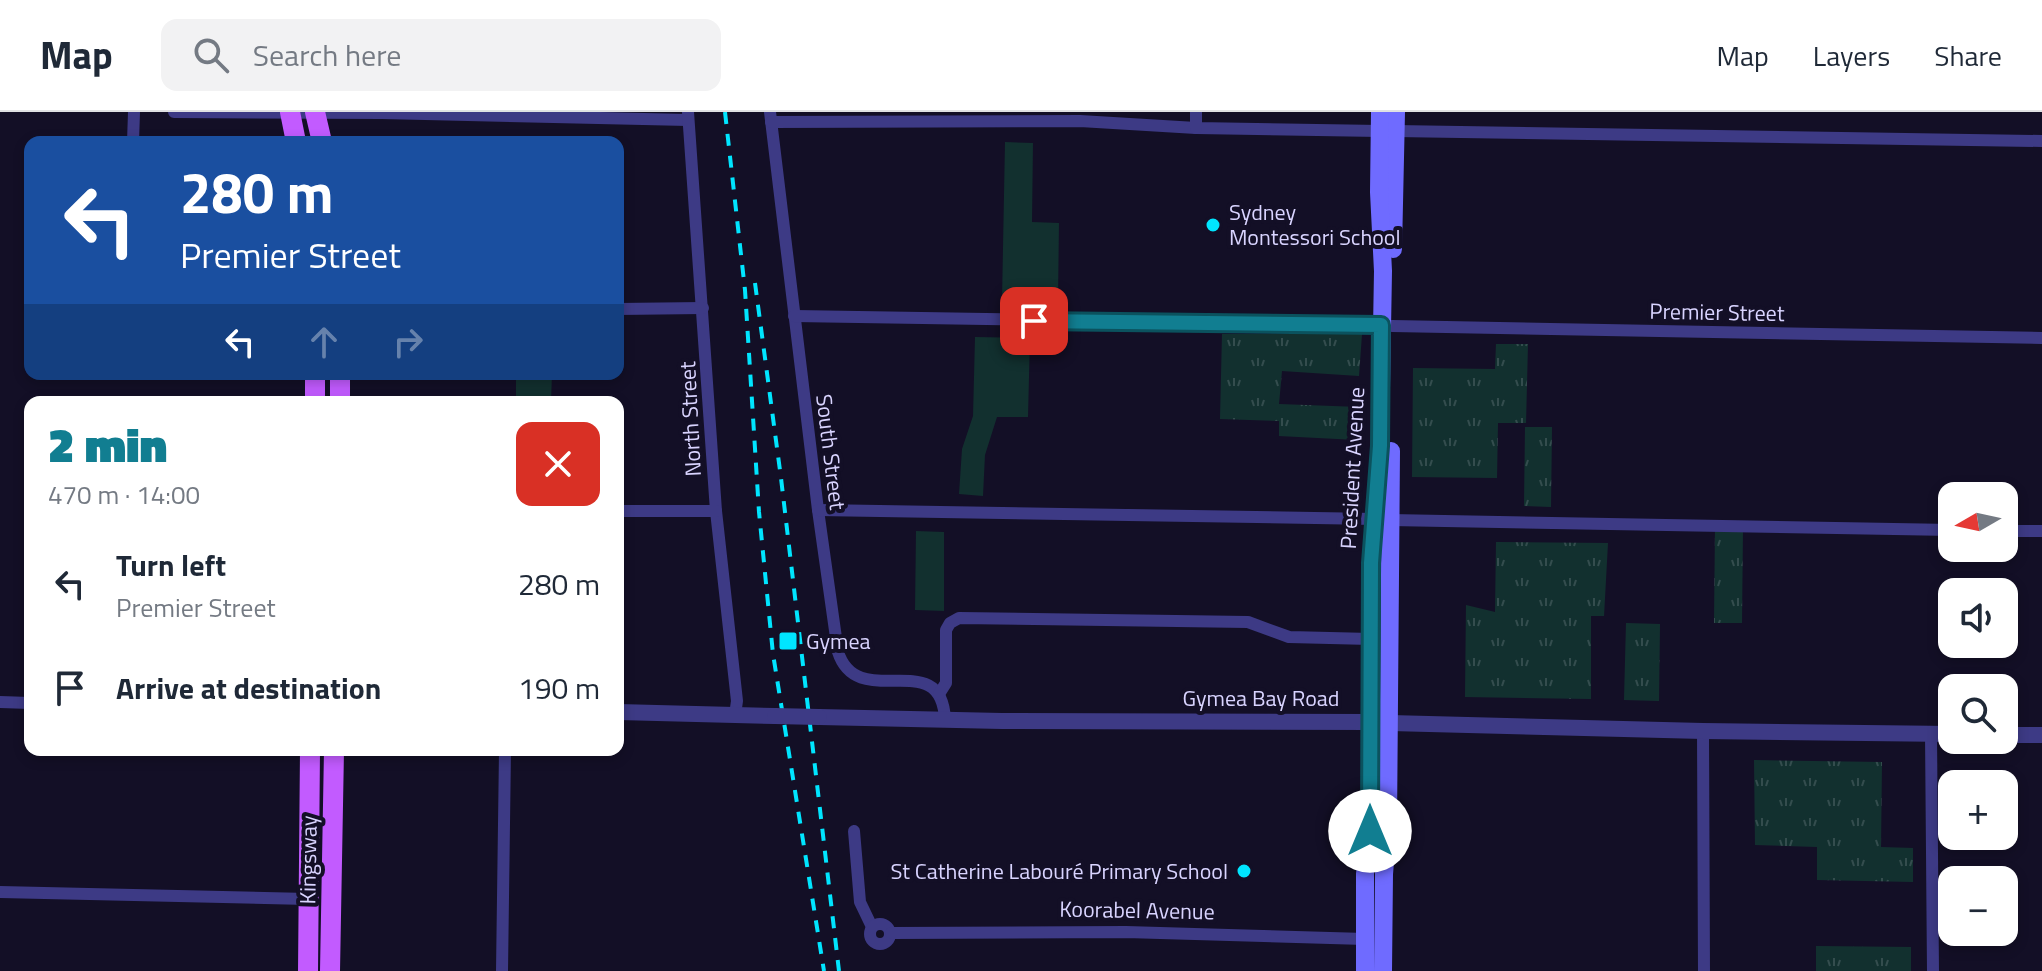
<!DOCTYPE html>
<meta charset="utf-8">
<style>
:root{--surface:#fff;--page:#f2f2f3;--text:#1f2937;--muted:#747a83;--line:#e0e1e3;--accent:#117e91}
body{margin:0;font-family:"Titillium Web",sans-serif;background:var(--page);color:var(--text);height:100vh;display:flex;flex-direction:column;font-size:30px;white-space:nowrap}
*{box-sizing:border-box;margin:0}
p{font-size:26px;color:var(--muted)}
.icon{flex:none;width:44px;height:44px;fill:none;stroke:currentColor;stroke-width:2;stroke-linecap:round;stroke-linejoin:round}
.map{position:relative;flex:1;overflow:hidden}
.drawer{position:absolute;left:24px;top:284px;width:600px;height:360px;display:flex;flex-direction:column;background:var(--surface);border-radius:16px;box-shadow:0 4px 12px #0003}
.drawer>*{flex:none}
.banner{position:absolute;left:24px;top:24px;width:600px;height:244px;border-radius:16px;box-shadow:0 4px 12px #0003;background:#1a4fa0;color:#fff;overflow:hidden}
.needle{width:52px;rotate:261deg}
.fabs{position:absolute;left:1938px;top:370px;display:grid;gap:16px}
.fabs a{display:grid;place-items:center;width:80px;height:80px;border-radius:16px;background:var(--surface);box-shadow:0 4px 12px #0003;font-size:40px}
.pin{position:absolute;display:grid;place-items:center;width:68px;height:68px;color:#fff;margin:-34px;border-radius:16px;box-shadow:0 4px 12px #0006}
.me{position:absolute;width:88px;margin:-44px;rotate:0deg;stroke-linejoin:round;filter:drop-shadow(0 0 6px #0008)}
.turn{display:flex;align-items:center;gap:28px;height:168px;padding:0 24px;font-size:36px}
.turn .icon{width:104px;height:104px;stroke-width:2.5}
.turn b{display:block;font-size:56px;line-height:68px}
.lanes{display:flex;align-items:center;height:76px;padding:0 24px;background:#0003;justify-content:center;gap:40px;direction:ltr}
.lanes .off{opacity:.35}
.round{display:grid;place-items:center;flex:none;width:84px;height:84px;border-radius:16px;background:var(--page)}
.headline{display:flex;align-items:center;justify-content:space-between;height:136px;padding:0 24px}
h1{font-size:48px;font-weight:800;line-height:60px;color:var(--accent)}
ul{padding:0;list-style:none}
li{display:flex;align-items:center;gap:24px;height:104px;padding:0 24px}
li div{flex:1}
li b{display:block;font-size:30px}
li em{font-style:normal}
header{display:flex;align-items:center;gap:48px;box-sizing:border-box;height:112px;padding:0 40px;background:var(--surface);border-bottom:2px solid var(--line)}
header strong{font-size:38px}
nav{display:flex;gap:44px;margin-inline-start:auto;font-size:28px}
.search{width:560px;height:72px;background:var(--page);display:flex;align-items:center;gap:20px;box-sizing:border-box;padding:0 28px;border-radius:16px;color:var(--muted);font-size:30px}
.map>svg:first-child{display:block}
</style>
<header>
<strong>Map</strong>
<div class="search"><svg class="icon" aria-label="search" viewBox="0 0 24 24"><circle cx="10" cy="10" r="6"/><path d="M15 15l6 6"/></svg>Search here</div>
<nav><a>Map</a><a>Layers</a><a>Share</a></nav>
</header>
<div class="map">
<svg width="2042" height="859" viewBox="0 0 2042 859">
<defs>
<pattern id="grass-tufts" width="24" height="20" patternUnits="userSpaceOnUse" patternTransform="scale(2)"><rect width="24" height="20" fill="#12302f"/><path d="M3 7l-1-3M5 7V3M7 7l1-3M15 17l-1-3M17 17v-4M19 17l1-3" fill="none" stroke="#344d4e"/></pattern>
</defs>
<rect width="100%" height="100%" fill="#130f26"/>
<g fill="url(#grass-tufts)">
<path d="M1222 222H1362L1359 264 1282 259 1279 292 1359 295 1357 328 1279 324V309L1220 307Z"/>
<path d="M1496 232H1528L1526 311H1498L1497 366 1412 365 1413 256 1495 257Z"/>
<path d="M1525 315H1552L1551 395 1524 394Z"/>
<path d="M1715 414H1743L1742 511H1714Z"/>
<path d="M1496 430 1608 431 1604 504H1591V587L1465 585 1466 493 1495 500Z"/>
<path d="M1626 511 1660 512 1659 589 1624 588Z"/>
<path d="M1754 648 1882 650 1881 735 1913 736V770L1817 768V735L1755 733Z"/>
<path d="M1816 834 1911 835V859H1816Z"/>
</g>
<g fill="#12302f">
<path d="M1005 30 1033 31 1032 110 1059 111 1058 189 1002 188Z"/>
<path d="M975 225 1030 226 1028 305H997L985 343 983 384 959 382 962 337 973 304Z"/>
<path d="M516 262H552L551 290H516Z"/>
<path d="M916 419 944 420V499L915 498Z"/>
</g>
<g fill="none" stroke-linecap="round" stroke-linejoin="round">
<g stroke="#3d3a85" stroke-width="12">
<path d="M174 0 382 1 688 8"/>
<path d="M688 0 716 399 737 589 735 603"/>
<path d="M770 0 818 398 838 540C858 602 942 532 945 608"/>
<path d="M771 10 1080 9 1196 16 1380 19"/>
<path d="M1196 16V0"/>
<path d="M1395 19 2042 29"/>
<path d="M133 30 134 0"/>
<path d="M618 197 703 196"/>
<path d="M794 204 1381 213"/>
<path d="M1392 214 2042 226"/>
<path d="M818 398 1375 407"/>
<path d="M618 399H716"/>
<path d="M1390 408 1952 418"/>
<path d="M2004 419H2042"/>
<path d="M939 582 946 571V518L950 511 959 506 1248 510 1289 525 1371 527"/>
<path d="M0 590 30 591"/>
<path d="M1703 619 1704 859"/>
<path d="M1931 622 1933 859"/>
<path d="M854 719 860 790 872 815"/>
<path d="M0 780 308 787"/>
<circle cx="880" cy="822" r="10"/>
<path d="M891 821 1126 820 1365 827"/>
<path d="M502 859 505 638"/>
</g>
<g stroke="#3d3a85" stroke-width="16">
<path d="M618 600 775 604"/>
<path d="M819 605 1002 609 1370 610"/>
<path d="M1390 611 1703 619 1952 622"/>
<path d="M2004 623H2042"/>
</g>
<g stroke="#6f6bff" stroke-width="18">
<path d="M1393 137 1396 0"/>
<path d="M1365 859V762L1370 719 1371 451 1380 334 1383 159 1379 80 1380 0"/>
<path d="M1383 859 1384 762 1388 713 1391 339"/>
</g>
<g stroke="#c25bff" stroke-width="20">
<path d="M290 0 296 30"/>
<path d="M315 0 322 30"/>
<path d="M315 290V262"/>
<path d="M340 290V262"/>
<path d="M308 859 310 638"/>
<path d="M330 859 334 638"/>
</g>
<g stroke="#00e5ff" stroke-width="4" stroke-dasharray="12 10" stroke-linecap="butt">
<path d="M725 0 745 178 759 400 773 542 824 859"/>
<path d="M755 171 781 366 839 859"/>
</g>
<path stroke="#3d3a85" stroke-width="16" d="M775 604 819 605"/>
</g>
<g fill="none" stroke-linecap="round" stroke-linejoin="round">
<defs>
<path id="route" d="M1034 209 1381 213 1380 334 1371 451 1370 719"/>
</defs>
<use href="#route" stroke="#0b525e" stroke-width="20"/>
<use href="#route" stroke="#117e91" stroke-width="14"/>
</g>
<g fill="#00e5ff" stroke="#130f26" stroke-width="3">
<circle cx="1213" cy="113" r="8"/>
<rect x="778" y="519" width="20" height="20" rx="4"/>
<circle cx="1244" cy="759" r="8"/>
</g>
<g text-anchor="middle" dominant-baseline="central" stroke-width="8" stroke-linejoin="round" paint-order="stroke">
<g font-size="22" fill="#d9d4ff" stroke="#130f26" text-anchor="start">
<text x="1229" y="100">Sydney<tspan x="1229" dy="25">Montessori School</tspan></text>
<text x="806" y="529">Gymea</text>
<text x="1228" y="759" text-anchor="end">St Catherine Labouré Primary School</text>
</g>
<g font-size="22" fill="#d9d4ff" stroke="#130f26">
<text transform="translate(1717 200) rotate(1)">Premier Street</text>
<text transform="translate(690 307) rotate(-93)">North Street</text>
<text transform="translate(831 340) rotate(83)">South Street</text>
<text transform="translate(1352 356) rotate(-87)">President Avenue</text>
<text x="1261" y="586">Gymea Bay Road</text>
<text transform="translate(308 748) rotate(-89)">Kingsway</text>
<text transform="translate(1137 798) rotate(1)">Koorabel Avenue</text>
</g>
</g>
</svg>
<div class="fabs">
<a><svg class="needle" viewBox="-14 -14 28 28"><path d="M0-13l5 13h-10z" fill="#e53935"/><path d="M0 13l5-13h-10z" fill="#747a83"/></svg></a>
<a><svg class="icon" aria-label="sound" viewBox="0 0 24 24"><path d="M4 9h4l5-4v14l-5-4H4zM17 9q2 3 0 6"/></svg></a>
<a><svg class="icon" aria-label="search" viewBox="0 0 24 24"><circle cx="10" cy="10" r="6"/><path d="M15 15l6 6"/></svg></a>
<a>+</a>
<a>−</a>
</div>
<div class="pin" style="left:1034px;top:209px;background:#d93025"><svg class="icon" aria-label="arrive" viewBox="0 0 24 24"><path d="M6 21V4h12l-3 4 3 4H6"/></svg></div>
<svg class="me" style="left:1370px;top:719px" viewBox="-20 -20 40 40"><circle r="19" fill="#fff"/><path d="M0-13L10 11 0 6-10 11z" fill="#117e91"/></svg>
<div class="banner">
<div class="turn"><svg class="icon" aria-label="left" viewBox="0 0 24 24"><path d="M17 20v-9H6M10 6l-5 5 5 5"/></svg><div><b>280 m</b>Premier Street</div></div>
<div class="lanes"><svg class="icon" aria-label="left" viewBox="0 0 24 24"><path d="M17 20v-9H6M10 6l-5 5 5 5"/></svg><svg class="icon off" aria-label="ahead" viewBox="0 0 24 24"><path d="M12 20V5M6 11l6-6 6 6"/></svg><svg class="icon off" aria-label="right" viewBox="0 0 24 24"><path d="M7 20v-9h11M14 6l5 5-5 5"/></svg></div>
</div>
<section class="drawer">
<div class="headline"><div><h1>2 min</h1><p>470 m · 14:00</p></div><a class="round" style="background:#d93025;color:#fff"><svg class="icon" aria-label="close" viewBox="0 0 24 24"><path d="M6 6l12 12M18 6L6 18"/></svg></a></div>
<ul>
<li><svg class="icon" aria-label="left" viewBox="0 0 24 24"><path d="M17 20v-9H6M10 6l-5 5 5 5"/></svg><div><b>Turn left</b><p>Premier Street</p></div><em>280 m</em></li>
<li><svg class="icon" aria-label="arrive" viewBox="0 0 24 24"><path d="M6 21V4h12l-3 4 3 4H6"/></svg><div><b>Arrive at destination</b></div><em>190 m</em></li>
</ul>
</section>
</div>
